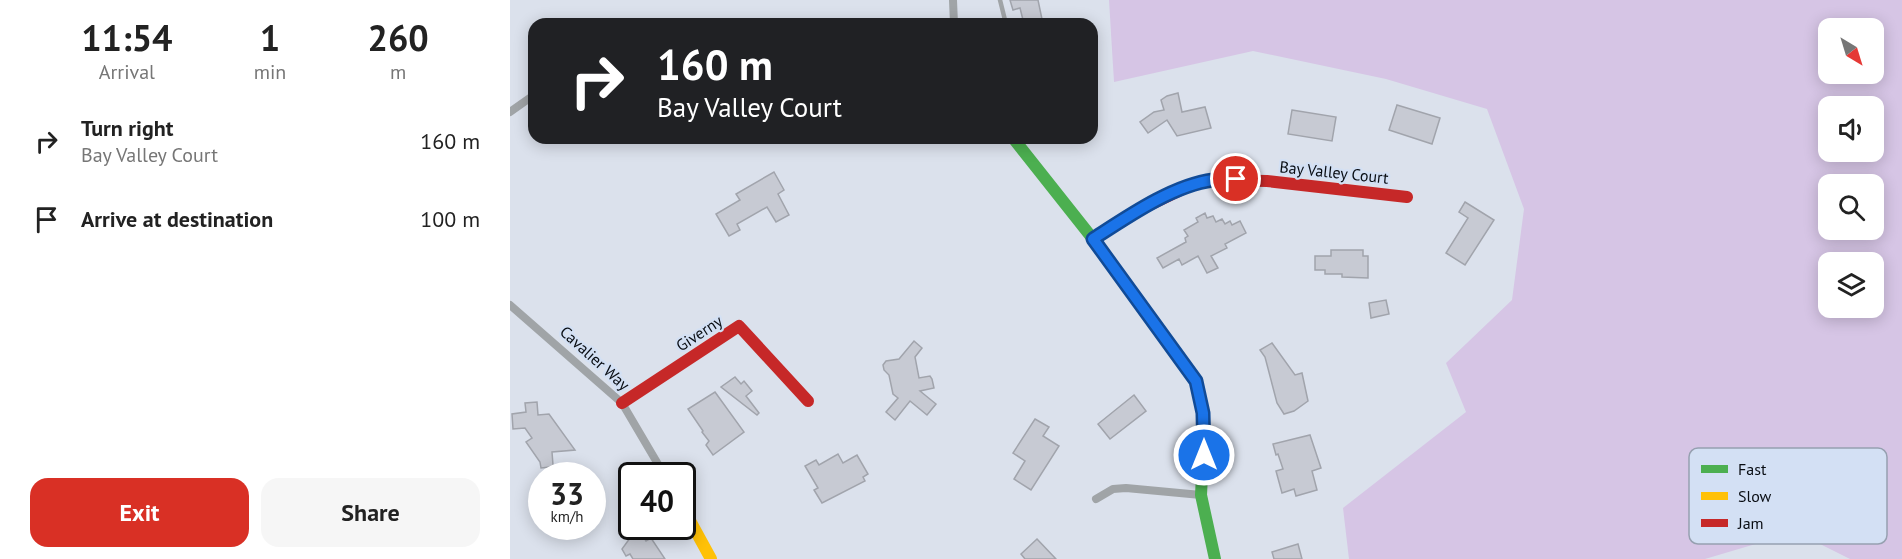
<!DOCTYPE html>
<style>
:root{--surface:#fff;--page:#f6f6f6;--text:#222;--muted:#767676;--accent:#d93025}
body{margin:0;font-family:"PT Sans",sans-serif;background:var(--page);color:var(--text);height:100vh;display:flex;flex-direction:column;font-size:22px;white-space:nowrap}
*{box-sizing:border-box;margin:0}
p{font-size:20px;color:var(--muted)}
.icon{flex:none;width:33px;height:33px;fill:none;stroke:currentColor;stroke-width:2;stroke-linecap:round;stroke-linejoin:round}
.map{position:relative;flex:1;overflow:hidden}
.side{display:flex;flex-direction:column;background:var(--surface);width:510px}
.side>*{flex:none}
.banner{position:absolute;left:18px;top:18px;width:570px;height:126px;border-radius:18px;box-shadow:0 3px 15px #0003;background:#202124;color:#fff;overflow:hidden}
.needle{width:39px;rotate:142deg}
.controls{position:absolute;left:1308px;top:18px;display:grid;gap:12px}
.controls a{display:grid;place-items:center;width:66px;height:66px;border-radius:12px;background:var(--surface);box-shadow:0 3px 15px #0003;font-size:30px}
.speed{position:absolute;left:18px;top:462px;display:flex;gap:12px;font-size:30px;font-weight:700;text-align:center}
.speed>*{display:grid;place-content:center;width:78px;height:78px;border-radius:50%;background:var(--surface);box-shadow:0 3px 15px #0003;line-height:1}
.speed small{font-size:15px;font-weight:400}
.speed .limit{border:3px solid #111;border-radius:9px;background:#fff;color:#111}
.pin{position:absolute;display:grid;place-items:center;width:51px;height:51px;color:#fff;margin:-26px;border:3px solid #fff;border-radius:50%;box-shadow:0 2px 6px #0007}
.me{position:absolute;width:66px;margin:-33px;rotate:0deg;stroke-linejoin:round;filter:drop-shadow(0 0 4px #0008)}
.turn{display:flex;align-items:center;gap:21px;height:126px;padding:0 30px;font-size:27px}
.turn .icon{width:78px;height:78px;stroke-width:2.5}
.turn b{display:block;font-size:42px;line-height:51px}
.eta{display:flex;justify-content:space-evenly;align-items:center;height:102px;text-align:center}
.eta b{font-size:36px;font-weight:700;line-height:42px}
.action{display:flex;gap:12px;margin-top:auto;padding:12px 30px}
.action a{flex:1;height:69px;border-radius:18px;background:var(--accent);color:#fff;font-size:24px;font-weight:700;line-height:69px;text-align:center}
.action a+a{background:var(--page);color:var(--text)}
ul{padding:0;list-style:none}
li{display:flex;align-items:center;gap:18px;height:78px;padding:0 30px}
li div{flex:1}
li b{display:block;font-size:22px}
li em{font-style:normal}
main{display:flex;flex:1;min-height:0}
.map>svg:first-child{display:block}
</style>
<main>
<section class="side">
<div class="eta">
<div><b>11:54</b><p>Arrival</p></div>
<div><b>1</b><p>min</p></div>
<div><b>260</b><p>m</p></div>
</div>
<ul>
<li><svg class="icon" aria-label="right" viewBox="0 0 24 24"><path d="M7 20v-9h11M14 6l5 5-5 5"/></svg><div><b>Turn right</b><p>Bay Valley Court</p></div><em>160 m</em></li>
<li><svg class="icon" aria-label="arrive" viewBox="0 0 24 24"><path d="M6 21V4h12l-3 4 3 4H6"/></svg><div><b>Arrive at destination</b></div><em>100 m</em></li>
</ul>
<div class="action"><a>Exit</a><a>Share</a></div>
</section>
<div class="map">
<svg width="1392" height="559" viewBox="0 0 1392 559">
<rect width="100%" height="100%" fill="#dbe1ec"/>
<path fill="#d6c5e5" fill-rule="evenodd" d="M599 0H1392V559H1340L1286 532 1195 559H839L833 508 956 412 936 363 1002 300 1014 209 977 109 876 79 743 51 604 82ZM1318 28H1364V74H1318ZM1318 106H1364V152H1318ZM1318 184H1364V230H1318ZM1318 262H1364V308H1318Z"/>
<g fill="#c7cad3" stroke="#a1a4ac" stroke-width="1.5">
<path d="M500 0H528L533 24H514L510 8 503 10Z"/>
<path d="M668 93 672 112 695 107 701 128 667 136 657 120 638 133 630 122 644 112 654 110 651 100 657 96Z"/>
<path d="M887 105 930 118 922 144 879 130Z"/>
<path d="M782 110 826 117 822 141 778 134Z"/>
<path d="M264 172 274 190 268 194 279 215 266 222 257 207 227 224 230 230 219 236 206 214 230 200 226 194Z"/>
<path d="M955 202 984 220 955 265 936 253 958 218 949 212Z"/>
<path d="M695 213 697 218 703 216 706 222 712 219 715 224 720 221 722 225 730 221 736 233 715 244 717 248 701 256 708 268 697 273 688 256 672 265 669 259 653 268 647 258 676 242 675 238 678 236 674 230 688 222 686 218Z"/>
<path d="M821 250H853V256H858V278L832 277V274H815V270H805V256H821Z"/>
<path d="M876 300 879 314 861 318 859 303Z"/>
<path d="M404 341 412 348 405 357 409 378 420 376 422 379 424 388 410 391 426 404 417 415 400 401 385 420 376 412 388 398 383 394 379 375 374 370 373 365 376 361 389 359Z"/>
<path d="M762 343 785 375 792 373 798 401 784 411 774 414 767 403 755 357 750 350Z"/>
<path d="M225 377 231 384 234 381 242 391 236 396 249 413 247 415 211 387Z"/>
<path d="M205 392 234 432 203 455 196 445 199 441 192 432 193 431 178 409Z"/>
<path d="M624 395 636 411 600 439 588 424Z"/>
<path d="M27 402 28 415 39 414 65 450 42 452 43 465 40 467 31 468 30 462 16 442 22 438 15 428 3 429 2 414 16 412 15 403Z"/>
<path d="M525 419 539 427 533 436 549 446 521 490 504 479 515 461 503 453Z"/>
<path d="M800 435 811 468 802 471 807 490 786 496 784 489 772 493 766 471 773 469 768 454 766 455 763 444Z"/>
<path d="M328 454 333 463 347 455 358 474 353 477 355 481 312 503 304 490 308 488 295 466 306 460 309 465Z"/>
<path d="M130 531 136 541 141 538 155 559H123L120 554 116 556 112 549 120 538Z"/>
<path d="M527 539 546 559H515L511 554Z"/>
<path d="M788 544 792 559H764L762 552Z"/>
</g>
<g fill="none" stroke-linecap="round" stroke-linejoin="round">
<path stroke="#a0a4a7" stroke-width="4.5" d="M490 0 496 24"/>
<g stroke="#a0a4a7" stroke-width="8">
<path d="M443 0 444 24"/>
<path d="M0 112 24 95"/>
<path d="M0 305 112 403 155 476"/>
<path d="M586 499 603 489 616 488 691 495"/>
</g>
<path stroke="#4caf50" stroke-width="12" d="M503 138 583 239 686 381 693 413 694 435 691 495 705 559"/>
<path stroke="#ffc107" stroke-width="12" d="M172 506 201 559"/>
<g stroke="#c62828" stroke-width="12">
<path d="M583 239 633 208 683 184 703 180 757 181 897 197"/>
<path d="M112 403 229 326 298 401"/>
</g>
</g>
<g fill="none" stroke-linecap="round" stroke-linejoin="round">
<defs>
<path id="route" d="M694 455 693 413 686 381 583 239C617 217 663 185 703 180 710 179 719 179 726 179"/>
</defs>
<use href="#route" stroke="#114b97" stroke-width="15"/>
<use href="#route" stroke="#1a73e8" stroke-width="10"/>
</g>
<g text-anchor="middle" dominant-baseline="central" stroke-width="4.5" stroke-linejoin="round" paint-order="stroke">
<g font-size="16" fill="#080c12" stroke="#d3e0f4">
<text transform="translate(824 172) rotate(6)">Bay Valley Court</text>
<text transform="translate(189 333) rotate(-33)">Giverny</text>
<text transform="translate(85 358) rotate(42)">Cavalier Way</text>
</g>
</g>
<rect x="1179" y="448" width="198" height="96" rx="9" fill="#d3e0f4" stroke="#96a0b0" stroke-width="1.5"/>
<rect x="1191" y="465" width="27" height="8" fill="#4caf50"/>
<rect x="1191" y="492" width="27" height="8" fill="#ffc107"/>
<rect x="1191" y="519" width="27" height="8" fill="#c62828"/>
<g font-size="16" fill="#080c12">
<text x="1228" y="475">Fast</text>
<text x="1228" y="502">Slow</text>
<text x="1228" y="529">Jam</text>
</g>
</svg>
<div class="controls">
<a><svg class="needle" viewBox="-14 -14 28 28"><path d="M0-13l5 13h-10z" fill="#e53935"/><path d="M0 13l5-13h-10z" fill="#767676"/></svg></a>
<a><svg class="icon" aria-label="sound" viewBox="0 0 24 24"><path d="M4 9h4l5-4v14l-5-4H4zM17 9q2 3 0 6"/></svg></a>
<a><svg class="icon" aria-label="search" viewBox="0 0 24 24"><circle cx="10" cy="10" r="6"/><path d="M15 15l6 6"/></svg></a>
<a><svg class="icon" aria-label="layers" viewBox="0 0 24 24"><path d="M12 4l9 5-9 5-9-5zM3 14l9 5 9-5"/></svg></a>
</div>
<div class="speed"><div>33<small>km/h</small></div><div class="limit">40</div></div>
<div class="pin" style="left:726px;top:179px;background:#d93025"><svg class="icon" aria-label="arrive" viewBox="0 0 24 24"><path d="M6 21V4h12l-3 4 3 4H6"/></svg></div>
<svg class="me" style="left:694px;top:455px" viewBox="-20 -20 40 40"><circle r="17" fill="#1a73e8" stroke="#fff" stroke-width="3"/><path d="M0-11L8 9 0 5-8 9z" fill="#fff"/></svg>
<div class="banner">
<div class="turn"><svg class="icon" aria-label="right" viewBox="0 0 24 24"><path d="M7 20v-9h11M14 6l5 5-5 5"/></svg><div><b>160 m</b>Bay Valley Court</div></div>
</div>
</div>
</main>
